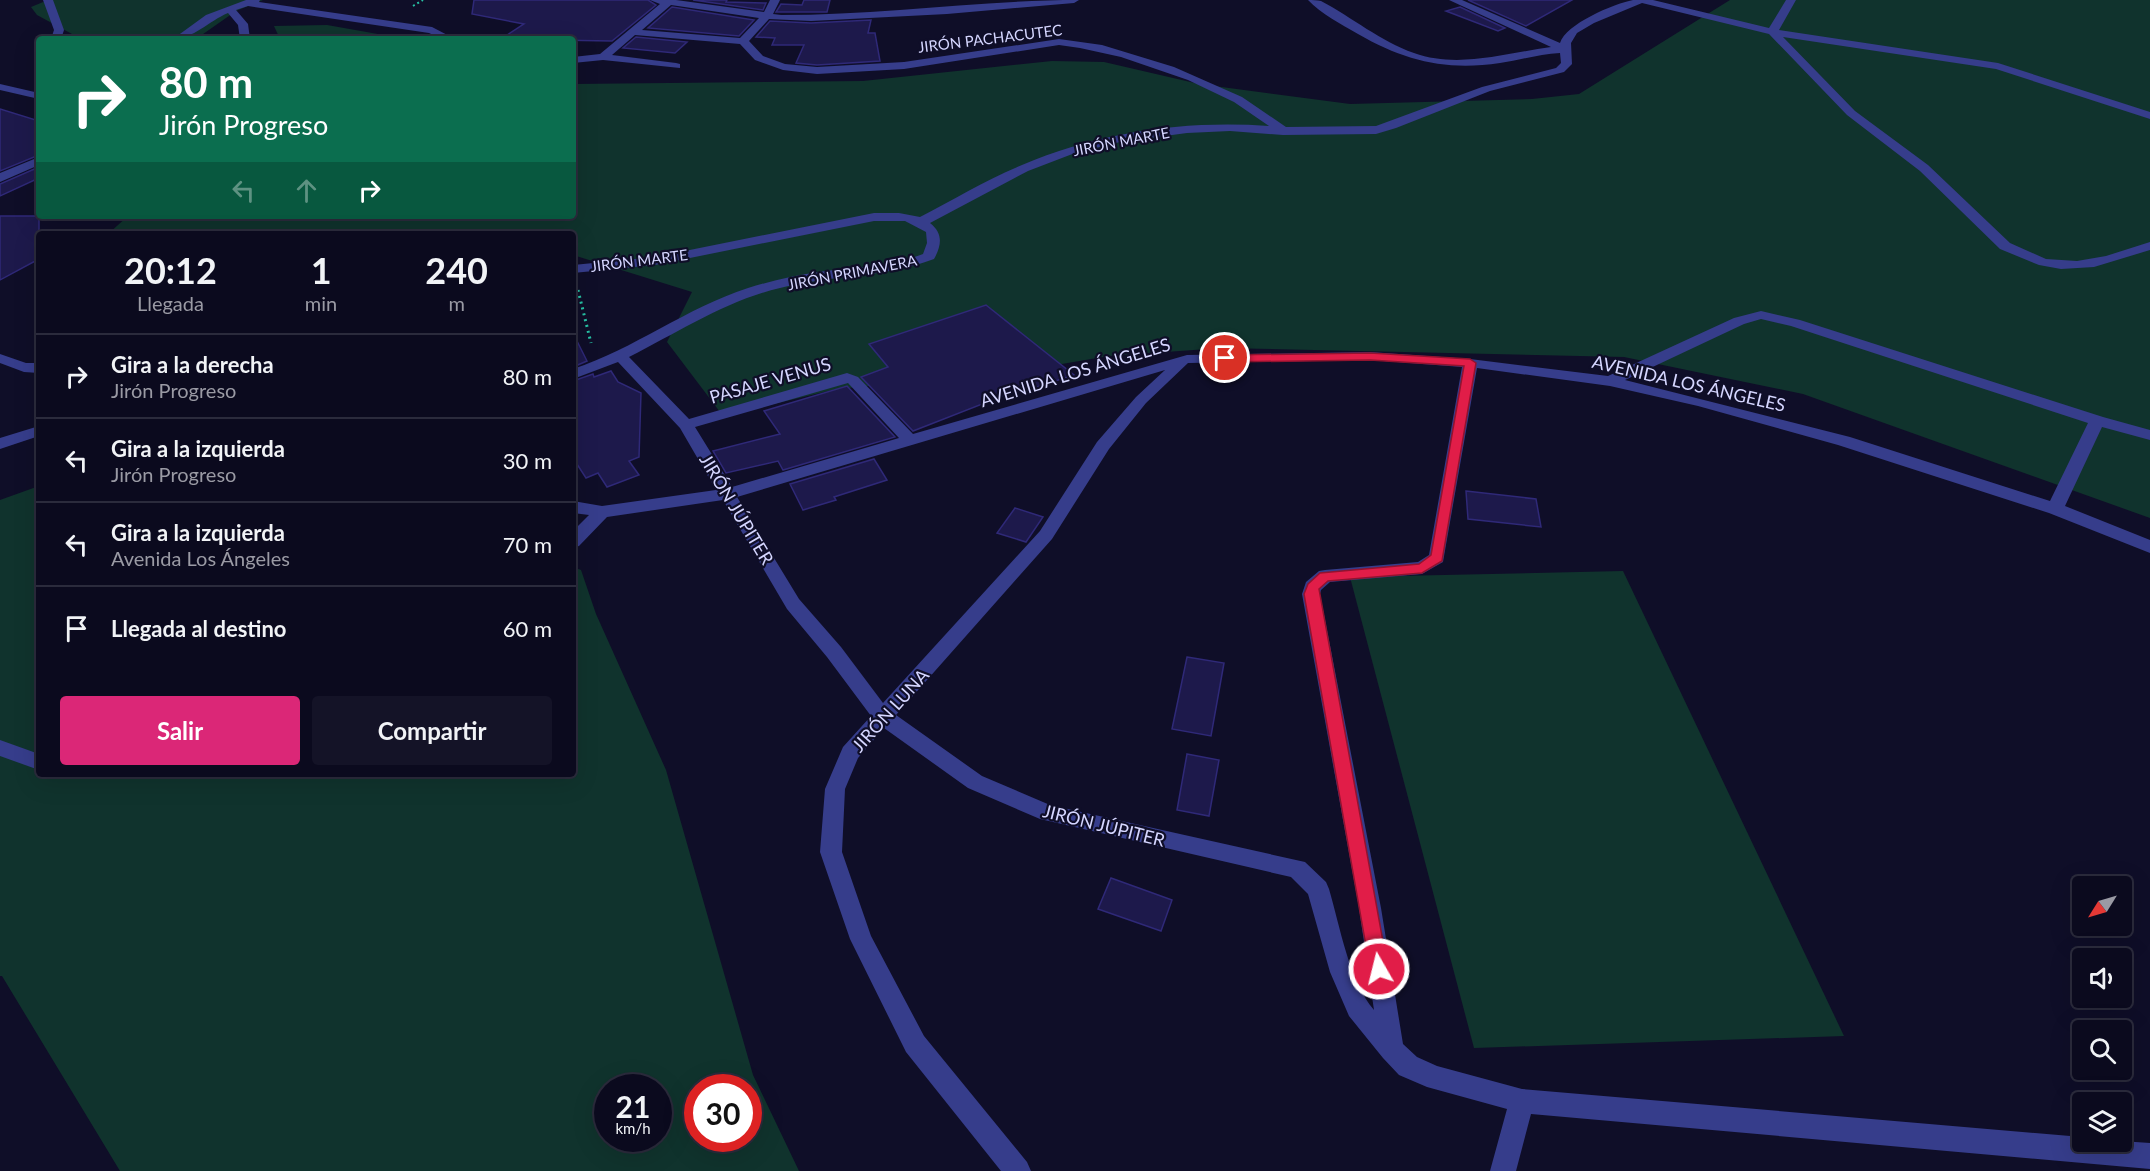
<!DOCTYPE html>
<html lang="es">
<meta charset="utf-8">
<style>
:root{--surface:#0b0a1e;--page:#141327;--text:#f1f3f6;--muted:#9a9aa4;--line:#2b2b3c;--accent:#db2777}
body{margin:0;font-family:Lato,sans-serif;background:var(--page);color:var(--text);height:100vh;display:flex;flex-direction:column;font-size:22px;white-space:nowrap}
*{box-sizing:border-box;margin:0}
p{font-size:20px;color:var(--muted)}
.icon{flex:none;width:33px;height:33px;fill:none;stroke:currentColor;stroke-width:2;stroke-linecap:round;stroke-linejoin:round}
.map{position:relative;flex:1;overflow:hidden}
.panel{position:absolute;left:36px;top:231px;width:540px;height:546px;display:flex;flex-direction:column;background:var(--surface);border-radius:6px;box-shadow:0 6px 24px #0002,0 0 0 2px var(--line)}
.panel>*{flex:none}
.guide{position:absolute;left:36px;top:36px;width:540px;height:183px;border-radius:6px;box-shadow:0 6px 24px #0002,0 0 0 2px var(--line);background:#0b6e4f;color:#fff;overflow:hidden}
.needle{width:39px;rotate:233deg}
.tools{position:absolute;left:2072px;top:876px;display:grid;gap:12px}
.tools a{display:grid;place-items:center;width:60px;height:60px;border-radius:6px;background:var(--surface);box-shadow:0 6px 24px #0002,0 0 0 2px var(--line);font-size:30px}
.speed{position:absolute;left:594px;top:1074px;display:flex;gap:12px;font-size:30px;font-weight:700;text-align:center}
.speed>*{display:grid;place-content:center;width:78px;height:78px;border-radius:50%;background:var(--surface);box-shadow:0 6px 24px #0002,0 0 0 2px var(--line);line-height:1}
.speed small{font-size:15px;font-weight:400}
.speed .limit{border:9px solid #d22;background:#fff;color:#111}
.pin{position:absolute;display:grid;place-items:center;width:51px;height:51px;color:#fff;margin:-26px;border:3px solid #fff;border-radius:50%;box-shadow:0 2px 6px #0007}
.me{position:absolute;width:66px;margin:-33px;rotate:352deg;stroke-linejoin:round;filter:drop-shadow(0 0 4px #0008)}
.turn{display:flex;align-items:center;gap:21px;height:126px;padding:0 24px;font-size:27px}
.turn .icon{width:78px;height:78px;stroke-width:2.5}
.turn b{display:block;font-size:42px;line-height:51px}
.lanes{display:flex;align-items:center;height:57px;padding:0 24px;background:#0003;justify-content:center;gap:30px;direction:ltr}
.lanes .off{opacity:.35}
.eta{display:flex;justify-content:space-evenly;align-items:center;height:102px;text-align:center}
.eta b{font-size:36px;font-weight:700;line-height:42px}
.primary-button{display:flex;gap:12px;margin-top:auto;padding:12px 24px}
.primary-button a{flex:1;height:69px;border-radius:6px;background:var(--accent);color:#fff;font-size:24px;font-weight:700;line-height:69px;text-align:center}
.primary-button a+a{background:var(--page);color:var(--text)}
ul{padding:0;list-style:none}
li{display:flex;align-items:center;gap:18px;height:84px;padding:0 24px;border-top:2px solid var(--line)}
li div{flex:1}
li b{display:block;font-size:22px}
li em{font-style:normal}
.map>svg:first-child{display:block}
</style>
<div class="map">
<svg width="2150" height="1171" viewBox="0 0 2150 1171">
<rect width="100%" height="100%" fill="#0f0e28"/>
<g fill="#10332d" fill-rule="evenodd">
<path d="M48 0H263L236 11 196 39H73L72 34 37 15 31 7Z"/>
<path d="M1730 0H2150V518L1803 394 1624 357 1222 348 1109 356 1009 373 837 389 723 416 667 342 692 292 573 255V234H108L128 216H573V84L863 81 1052 61 1104 62 1199 84 1350 104 1532 99 1579 94Z"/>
<path d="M327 25 406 39H280L274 26Z"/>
<path d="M39 486V774H573V567L581 570 596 614 666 770 753 1075 799 1171H120L2 976H0V500ZM608 1088H658V1138H608ZM698 1088H748V1138H698Z"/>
<path d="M1623 571 1844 1036 1474 1048 1350 577Z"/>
</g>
<g fill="#1d194b" stroke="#2f2978" stroke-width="1.5">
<path d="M474 0H648L656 5 612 41 501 39 524 24 472 14Z"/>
<path d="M693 0H727L726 2 766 3 763 10Z"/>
<path d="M804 0H830L827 12H776L781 4 802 5Z"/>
<path d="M1468 0H1572L1526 26Z"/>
<path d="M672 7 754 20 739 36 648 28Z"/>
<path d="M1460 7 1505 28 1498 31 1446 11Z"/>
<path d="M871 20 868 33H875L880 61 817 65 796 63 804 45H772L775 38 756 37 770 21 811 23Z"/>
<path d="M636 37 687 42 675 53 623 48Z"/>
<path d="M0 109 39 121V155L0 171Z"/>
<path d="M39 167V178L0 196V184Z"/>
<path d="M0 216H39V259L0 280Z"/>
<path d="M986 305 1074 375 1034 388 1031 385 913 431 861 377 888 367 869 344Z"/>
<path d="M573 333 587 361 573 367Z"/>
<path d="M611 371 618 382 641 393 639 457 629 461 639 475 607 487 598 473 586 478 573 458V381L593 374 594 377Z"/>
<path d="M847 386 895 437 783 470 778 461 726 473 713 451 780 434 764 411Z"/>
<path d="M874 459 887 480 834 497 836 500 803 510 790 484Z"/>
<path d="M1466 491 1536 499 1541 527 1468 519Z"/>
<path d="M1015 508 1043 517 1026 542 997 533Z"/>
<path d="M1187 657 1224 663 1211 736 1172 729Z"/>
<path d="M1187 754 1219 760 1209 816 1177 810Z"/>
<path d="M1111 878 1172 900 1161 931 1098 909Z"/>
</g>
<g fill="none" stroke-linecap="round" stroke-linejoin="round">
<path stroke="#27c2a5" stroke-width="2" stroke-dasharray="2 3" stroke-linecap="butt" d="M413 6 423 0"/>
<path stroke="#27c2a5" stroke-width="3" stroke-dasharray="2 4" stroke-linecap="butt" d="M578 290 591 343"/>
<g fill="#363d8b" fill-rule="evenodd">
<path d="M43 0H53L64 30 61 39H51L54 30Z"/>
<path d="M246 0H260L259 2 432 27 455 39H442L429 33 248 6 236 10 248 24 250 39H240L238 25 228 13C209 21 193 39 173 39L206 15Z"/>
<path d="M650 0H676L764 12 770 0H780L773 14 781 15C881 15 980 0 1079 0L1074 3 947 14 811 21 769 19 749 41 763 56 785 64 817 67 904 62 1059 39 1102 45 1174 67 1242 97 1286 127 1376 126 1482 87 1556 68 1561 63 1560 53C1540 54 1520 60 1500 63 1446 71 1405 61 1358 34 1341 24 1321 14 1308 0 1313 0 1317 0 1321 1 1353 18 1380 41 1414 53 1458 69 1507 53 1551 47L1449 0H1462L1560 43C1566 24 1613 4 1633 0 1639 0 1647 0 1653 0L1769 28 1786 0H1796L1779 30 1998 63 2150 112V119L1996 69 1783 37 1855 111 1928 165 2010 243 2046 259 2077 261 2106 256 2150 242V250L2094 267 2061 269 2039 265 2000 249 1920 171 1847 115 1769 34 1642 3 1594 23 1577 33 1571 43 1572 64 1564 72 1490 91 1396 128 1376 134 1283 135 1230 131 1187 133 1120 142 1075 153 1028 171 930 223C943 233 942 245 934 259 884 278 831 275 780 288 725 301 679 332 629 357L689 419 847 373 858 377 913 434 1187 355 1370 352 1470 359 1608 376 1734 318 1761 311 1800 320 2103 417 2150 430V440L2102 427 2065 506 2150 540V553L2049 513 1838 445 1698 406 1610 386 1477 368 1443 562 1422 574 1330 582 1321 590 1320 594 1381 908 1403 1044 1417 1057 1437 1066 1522 1089 2082 1137V1142L2121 1141 2150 1143V1169L1531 1114 1516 1171H1490L1507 1109 1427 1087 1399 1075 1383 1058 1349 1016 1330 972 1308 894 1291 877 1040 819 968 788 884 728 858 758 845 789 842 852 871 936 924 1036 1027 1162 1031 1171H1001L906 1052 850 939 820 852 825 789 843 747 871 716 827 657 787 609 723 500 607 517 579 546 573 548V531L589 515 573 513V501L602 506 716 490 680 428 618 362 573 379V369C634 349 686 308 748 288 771 281 795 275 819 272 855 267 890 267 923 254L927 243 926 232 905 221H874L655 265 573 273V265L655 257 874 213H899L920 217C953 200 987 179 1022 165 1100 132 1185 120 1269 126L1234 102 1188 80 1121 57 1080 48 1059 45 904 69 817 74 783 70 755 60 740 44 635 35 612 55 676 63 680 64V68L603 60 573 63V57L600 54 660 4ZM671 5 759 18 740 38 642 30ZM1761 319 1791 326 2088 423 2050 501 1850 437 1625 380 1744 324ZM1370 360 1462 367 1429 555 1418 562 1325 570 1319 571 1306 582 1302 594 1359 908 1374 1010C1349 981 1340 926 1329 889L1326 882 1305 862 1050 805 982 776 896 715 1052 539 1109 449 1146 403 1188 363ZM1165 370 1136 397 1097 442 1040 531 883 703 841 647 799 599 737 497ZM848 383 899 438 732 487 695 427Z"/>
<path d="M0 84 39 93V99L0 90Z"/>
<path d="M39 157V165L0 182V173Z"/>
<path d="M0 354 26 363H39V373L24 372 0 363Z"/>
<path d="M39 426V436L0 449V438Z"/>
<path d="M0 740 39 754V770L0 756Z"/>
</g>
</g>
<path fill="#e11d48" stroke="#92132f" stroke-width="1.5" d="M1370 353 1470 359 1476 363 1442 561 1422 573 1328 581 1319 589 1388 969 1385 975 1379 977 1373 975 1370 969 1304 594 1308 584 1320 573 1419 564 1431 555 1464 366 1370 360 1225 362 1220 358 1225 355Z"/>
<g text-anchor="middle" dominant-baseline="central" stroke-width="4.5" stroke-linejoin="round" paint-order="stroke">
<g font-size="15" fill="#d5d6ff" stroke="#0f0e28">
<text transform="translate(990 38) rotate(-7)">JIRÓN PACHACUTEC</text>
<text transform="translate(1121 141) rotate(-11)">JIRÓN MARTE</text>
<text transform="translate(639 260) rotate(-7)">JIRÓN MARTE</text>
<text transform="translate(852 272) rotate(-11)">JIRÓN PRIMAVERA</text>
</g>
<g font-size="18" fill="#d5d6ff" stroke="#0f0e28">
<text transform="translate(1075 372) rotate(-17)">AVENIDA LOS ÁNGELES</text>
<text transform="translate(770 380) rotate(-16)">PASAJE VENUS</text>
<text transform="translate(1689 383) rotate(13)">AVENIDA LOS ÁNGELES</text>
<text transform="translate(737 509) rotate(59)">JIRÓN JÚPITER</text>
<text transform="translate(890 710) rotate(-48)">JIRÓN LUNA</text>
<text transform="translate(1104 825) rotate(14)">JIRÓN JÚPITER</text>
</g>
</g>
</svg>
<div class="tools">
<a><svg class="needle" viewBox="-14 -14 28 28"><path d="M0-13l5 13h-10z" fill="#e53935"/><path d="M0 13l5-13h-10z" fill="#9a9aa4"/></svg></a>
<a><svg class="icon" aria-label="sound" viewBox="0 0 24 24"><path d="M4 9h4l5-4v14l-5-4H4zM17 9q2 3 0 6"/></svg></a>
<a><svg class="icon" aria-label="search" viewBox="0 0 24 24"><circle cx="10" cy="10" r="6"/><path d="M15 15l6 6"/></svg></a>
<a><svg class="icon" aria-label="layers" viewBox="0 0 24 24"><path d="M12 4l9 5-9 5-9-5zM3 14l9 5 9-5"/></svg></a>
</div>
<div class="speed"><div>21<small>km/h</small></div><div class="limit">30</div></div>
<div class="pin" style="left:1225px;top:358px;background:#d93025"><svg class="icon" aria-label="arrive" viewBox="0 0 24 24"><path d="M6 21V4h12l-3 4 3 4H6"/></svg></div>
<svg class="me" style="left:1379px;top:969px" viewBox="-20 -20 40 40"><circle r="17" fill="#e11d48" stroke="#fff" stroke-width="3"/><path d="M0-11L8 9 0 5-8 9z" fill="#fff"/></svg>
<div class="guide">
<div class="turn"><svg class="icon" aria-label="right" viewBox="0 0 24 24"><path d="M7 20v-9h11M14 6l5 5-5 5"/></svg><div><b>80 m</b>Jirón Progreso</div></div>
<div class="lanes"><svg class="icon off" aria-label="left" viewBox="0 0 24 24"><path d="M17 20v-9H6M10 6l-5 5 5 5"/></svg><svg class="icon off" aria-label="ahead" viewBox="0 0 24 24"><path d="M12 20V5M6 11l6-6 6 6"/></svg><svg class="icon" aria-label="right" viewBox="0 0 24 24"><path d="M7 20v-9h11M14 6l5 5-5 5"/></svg></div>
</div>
<section class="panel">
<div class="eta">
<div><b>20:12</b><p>Llegada</p></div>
<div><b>1</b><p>min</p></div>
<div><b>240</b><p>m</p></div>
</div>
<ul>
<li><svg class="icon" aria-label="right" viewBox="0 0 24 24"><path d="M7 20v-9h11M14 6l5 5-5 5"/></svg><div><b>Gira a la derecha</b><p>Jirón Progreso</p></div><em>80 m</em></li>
<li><svg class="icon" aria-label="left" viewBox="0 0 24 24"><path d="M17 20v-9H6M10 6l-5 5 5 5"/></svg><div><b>Gira a la izquierda</b><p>Jirón Progreso</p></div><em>30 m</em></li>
<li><svg class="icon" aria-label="left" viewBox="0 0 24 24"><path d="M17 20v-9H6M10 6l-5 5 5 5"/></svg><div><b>Gira a la izquierda</b><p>Avenida Los Ángeles</p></div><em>70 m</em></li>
<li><svg class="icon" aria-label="arrive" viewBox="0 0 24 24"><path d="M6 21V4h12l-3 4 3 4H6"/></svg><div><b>Llegada al destino</b></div><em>60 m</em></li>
</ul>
<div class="primary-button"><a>Salir</a><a>Compartir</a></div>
</section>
</div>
